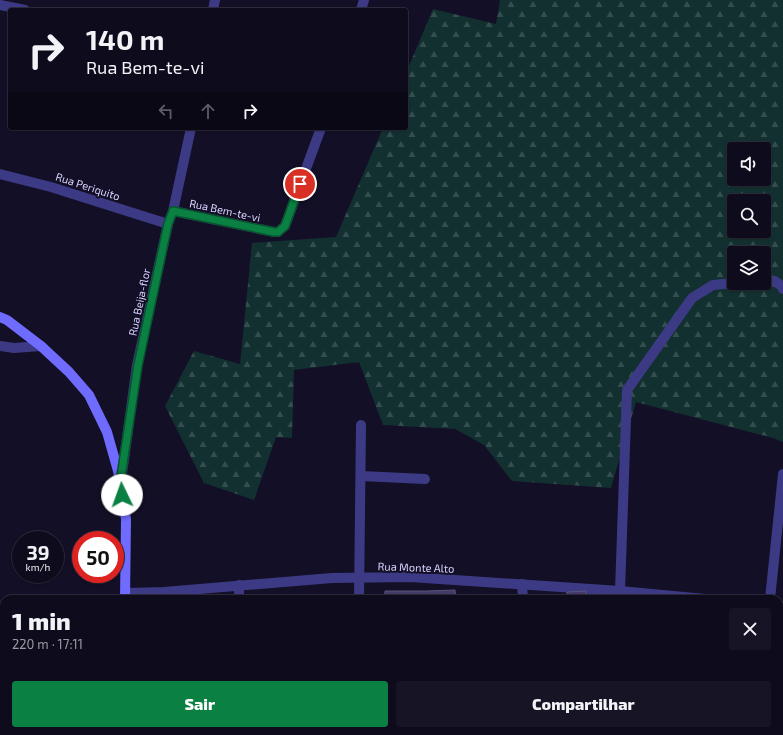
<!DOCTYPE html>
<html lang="pt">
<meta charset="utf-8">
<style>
:root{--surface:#0e0b1c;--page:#171425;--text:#f1f3f6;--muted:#9b9ba3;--line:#2e2b3b;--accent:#0b8043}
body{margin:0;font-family:"Exo 2",sans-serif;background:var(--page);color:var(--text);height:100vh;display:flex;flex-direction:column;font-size:15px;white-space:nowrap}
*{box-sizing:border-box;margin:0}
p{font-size:13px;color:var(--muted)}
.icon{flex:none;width:22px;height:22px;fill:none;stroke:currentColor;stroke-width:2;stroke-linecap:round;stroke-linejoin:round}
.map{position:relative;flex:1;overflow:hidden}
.drawer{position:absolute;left:0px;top:595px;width:783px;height:140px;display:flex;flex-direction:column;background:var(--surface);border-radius:12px 12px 0 0;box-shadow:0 1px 3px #0004,0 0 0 1px var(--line)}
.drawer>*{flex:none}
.top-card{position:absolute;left:8px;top:8px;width:400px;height:122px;border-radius:4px;box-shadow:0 1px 3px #0004,0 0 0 1px var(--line);background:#0e0b1c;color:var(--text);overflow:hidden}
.fabs{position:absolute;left:727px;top:142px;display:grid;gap:8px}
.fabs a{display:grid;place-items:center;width:44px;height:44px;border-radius:4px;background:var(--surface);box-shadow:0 1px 3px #0004,0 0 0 1px var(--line);font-size:20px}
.speed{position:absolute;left:12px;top:531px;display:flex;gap:8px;font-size:20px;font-weight:700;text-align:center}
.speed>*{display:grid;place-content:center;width:52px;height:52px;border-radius:50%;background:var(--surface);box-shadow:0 1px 3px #0004,0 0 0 1px var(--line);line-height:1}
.speed small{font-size:10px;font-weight:400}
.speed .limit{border:6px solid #d22;background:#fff;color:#111}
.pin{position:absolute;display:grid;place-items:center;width:34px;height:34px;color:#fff;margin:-17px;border:2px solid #fff;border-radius:50%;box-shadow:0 1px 4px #0007}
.me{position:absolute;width:44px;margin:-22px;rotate:357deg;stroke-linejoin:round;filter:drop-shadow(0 0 3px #0008)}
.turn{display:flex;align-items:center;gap:14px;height:84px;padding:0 12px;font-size:18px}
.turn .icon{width:52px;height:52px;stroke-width:2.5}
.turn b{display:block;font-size:28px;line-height:34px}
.lanes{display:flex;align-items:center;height:38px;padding:0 12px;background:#0003;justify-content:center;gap:20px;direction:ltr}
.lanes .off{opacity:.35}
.round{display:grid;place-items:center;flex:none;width:42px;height:42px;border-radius:4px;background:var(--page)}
.headline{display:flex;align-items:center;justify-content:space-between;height:68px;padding:0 12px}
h1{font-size:24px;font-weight:800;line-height:30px}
.button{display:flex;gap:8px;margin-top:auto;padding:8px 12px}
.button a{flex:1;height:46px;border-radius:4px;background:var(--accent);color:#fff;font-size:16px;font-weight:800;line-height:46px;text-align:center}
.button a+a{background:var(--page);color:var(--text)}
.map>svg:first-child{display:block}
</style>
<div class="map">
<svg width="783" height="735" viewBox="0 0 783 735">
<defs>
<pattern id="forest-firs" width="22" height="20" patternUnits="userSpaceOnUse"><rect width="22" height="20" fill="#12302f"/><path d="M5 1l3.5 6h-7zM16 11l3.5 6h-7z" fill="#344d4e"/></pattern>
</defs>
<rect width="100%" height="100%" fill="#130f26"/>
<path fill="url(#forest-firs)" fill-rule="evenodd" d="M500 0H783V442L773 438 636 402 611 488 512 481 484 445 455 429 383 425 359 362 294 370 292 438 276 437 254 500 204 483 165 406 194 351 240 364 252 243 336 237 383 128H406V73L433 9 496 24ZM734 149H764V179H734ZM734 201H764V231H734ZM734 253H764V283H734Z"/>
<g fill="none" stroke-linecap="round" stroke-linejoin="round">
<g stroke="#3d3a85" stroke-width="10">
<path d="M0 5 25 10"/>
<path d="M213 10 215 0"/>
<path d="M361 10 364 0"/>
<path d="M0 174 51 187 168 224"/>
<path d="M173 211 274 232H278L285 226 321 128"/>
<path d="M764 280C772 279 779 282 783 289"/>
<path d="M0 346 14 348 41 346"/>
<path d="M361 476 425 479"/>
<path d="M121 481 137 365 168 224 173 211 191 128"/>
<path d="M522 584 523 599"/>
<path d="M239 585V599"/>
<path d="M620 591 627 390 692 298 713 285 734 283"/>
<path d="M126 593 164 592 332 578 410 577 620 591 705 599"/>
<path d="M359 599 361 425"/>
<path d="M770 599 783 474"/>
<path d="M779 606H783"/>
<path d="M247 731V735"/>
<path d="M360 731V735"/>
<path d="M529 731 530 735"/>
<path d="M776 731 777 735"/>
<path d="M64 735 67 731"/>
</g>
<g stroke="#6f6bff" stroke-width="10">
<path d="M0 317 7 320 41 346 69 372 89 395 107 432 118 471 126 519 125 599"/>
<path d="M114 731V735"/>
</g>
</g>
<g fill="#312854">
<path d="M385 591 456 599H382Z"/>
<path d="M567 592 586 599H564Z"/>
<path d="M83 731H99V735H82Z"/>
<path d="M131 731H187L188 735H132Z"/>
<path d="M198 731H231L232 735H198Z"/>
<path d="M323 731H342V732L352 735H323Z"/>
</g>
<path fill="#1d163a" d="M0 730 12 732 11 735H0Z"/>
<g fill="#433a66" stroke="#5a527e">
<path d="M455 590 456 599H385V591H426Z"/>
<path d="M586 591V599H567V592Z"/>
<path d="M192 596H212V599H175Z"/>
<path d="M0 711 4 712V731L0 730Z"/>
<path d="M5 731H46V735H12V732Z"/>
<path d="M85 731H99V735H79H85Z"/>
<path d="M135 731H187L188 735H136Z"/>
<path d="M202 731H231L232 735H202Z"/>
<path d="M326 731H342V732H352V735H326Z"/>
<path d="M475 731H497L499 735H469V734Z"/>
</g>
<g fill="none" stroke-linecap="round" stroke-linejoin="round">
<defs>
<path id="route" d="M122 495 120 483 138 365 168 224 173 211 274 232H278L285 226 300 184"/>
</defs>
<use href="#route" stroke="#07532c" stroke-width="10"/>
<use href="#route" stroke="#0b8043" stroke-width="7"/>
</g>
<g text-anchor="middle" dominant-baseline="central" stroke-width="4" stroke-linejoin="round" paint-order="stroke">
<g font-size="11" fill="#d9d4ff" stroke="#130f26">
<text transform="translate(88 186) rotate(18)">Rua Periquito</text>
<text transform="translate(225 210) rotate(12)">Rua Bem-te-vi</text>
<text transform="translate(139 302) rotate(-78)">Rua Beija-flor</text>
<text transform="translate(416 567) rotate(2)">Rua Monte Alto</text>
</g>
</g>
</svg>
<div class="fabs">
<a><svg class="icon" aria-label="sound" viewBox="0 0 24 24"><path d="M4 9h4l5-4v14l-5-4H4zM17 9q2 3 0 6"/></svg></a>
<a><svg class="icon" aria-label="search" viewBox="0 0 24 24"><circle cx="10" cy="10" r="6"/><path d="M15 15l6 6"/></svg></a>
<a><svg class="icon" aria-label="layers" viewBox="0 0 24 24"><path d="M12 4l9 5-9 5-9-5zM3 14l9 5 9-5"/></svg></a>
</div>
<div class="speed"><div>39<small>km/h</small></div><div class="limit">50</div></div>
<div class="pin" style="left:300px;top:184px;background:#d93025"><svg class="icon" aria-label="arrive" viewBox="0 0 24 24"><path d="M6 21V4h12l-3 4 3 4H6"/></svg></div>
<svg class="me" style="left:122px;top:495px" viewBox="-20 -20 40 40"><circle r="19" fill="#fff"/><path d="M0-13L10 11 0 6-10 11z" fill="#0b8043"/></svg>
<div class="top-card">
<div class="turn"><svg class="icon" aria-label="right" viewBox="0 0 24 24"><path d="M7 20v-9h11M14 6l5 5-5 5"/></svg><div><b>140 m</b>Rua Bem-te-vi</div></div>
<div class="lanes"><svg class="icon off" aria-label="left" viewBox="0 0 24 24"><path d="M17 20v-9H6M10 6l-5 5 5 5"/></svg><svg class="icon off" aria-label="ahead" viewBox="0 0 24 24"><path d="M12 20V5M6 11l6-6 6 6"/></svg><svg class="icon" aria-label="right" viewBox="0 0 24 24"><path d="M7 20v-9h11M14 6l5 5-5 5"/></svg></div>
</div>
<section class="drawer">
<div class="headline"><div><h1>1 min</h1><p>220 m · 17:11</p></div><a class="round"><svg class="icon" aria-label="close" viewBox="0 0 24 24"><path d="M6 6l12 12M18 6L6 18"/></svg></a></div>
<div class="button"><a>Sair</a><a>Compartilhar</a></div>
</section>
</div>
